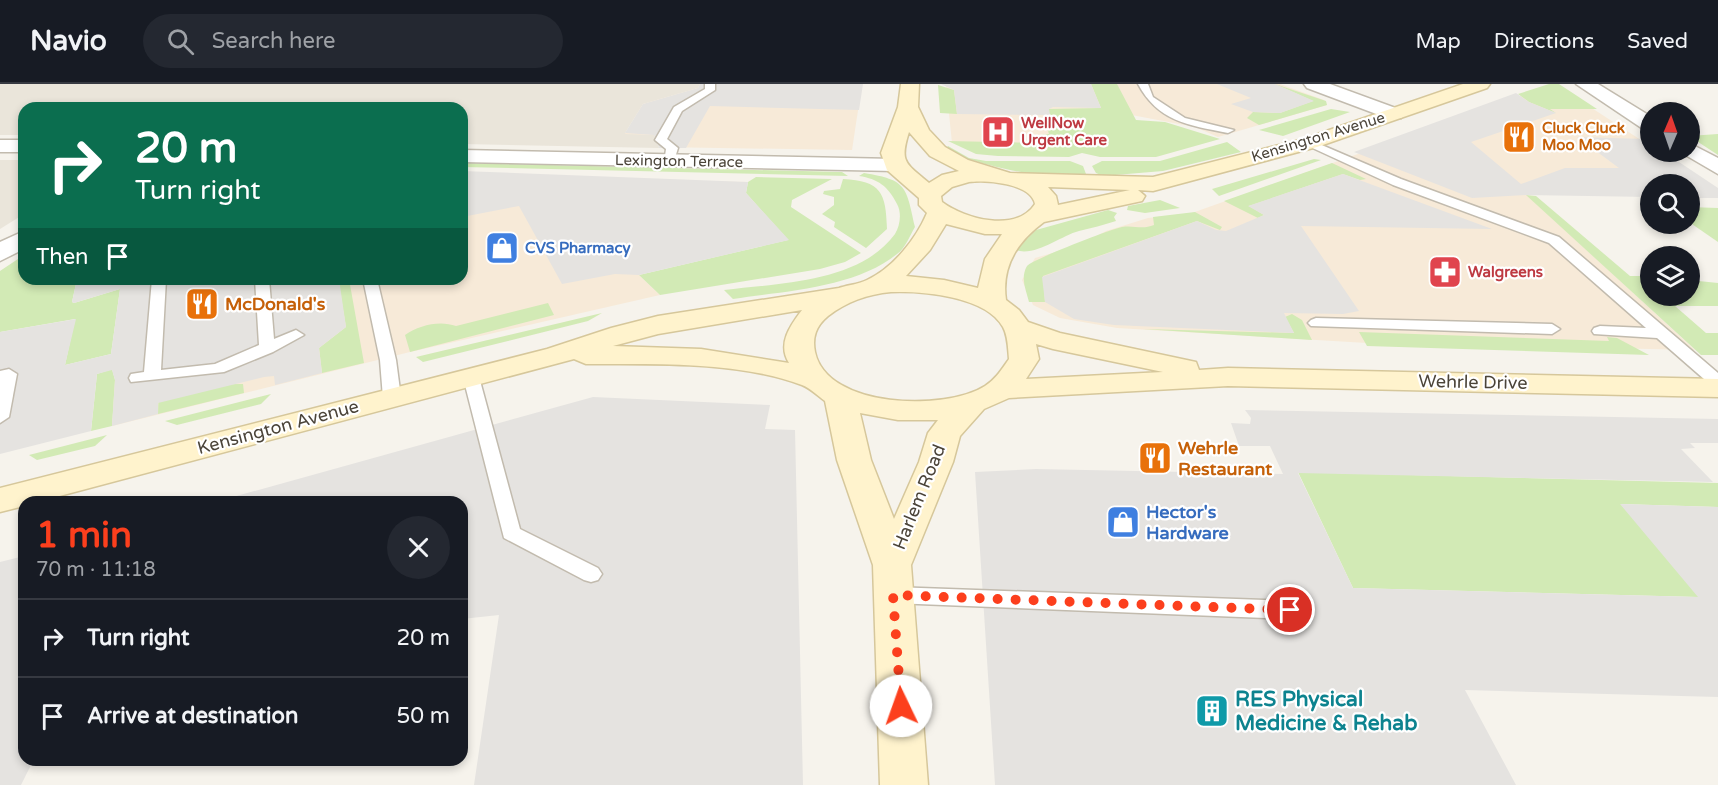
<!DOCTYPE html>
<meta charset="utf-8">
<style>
:root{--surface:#171b24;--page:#242831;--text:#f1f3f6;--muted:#9ea1a6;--line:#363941;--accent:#fc3f1d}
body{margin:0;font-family:"Varela Round",sans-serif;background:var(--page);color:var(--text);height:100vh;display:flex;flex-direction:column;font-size:22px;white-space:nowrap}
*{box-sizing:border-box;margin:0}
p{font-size:20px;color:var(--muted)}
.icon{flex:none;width:33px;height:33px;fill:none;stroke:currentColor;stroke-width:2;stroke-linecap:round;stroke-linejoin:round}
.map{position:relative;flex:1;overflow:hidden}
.drawer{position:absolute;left:18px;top:412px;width:450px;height:270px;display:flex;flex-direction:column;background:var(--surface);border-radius:18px;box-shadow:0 3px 9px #0003}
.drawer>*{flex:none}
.hud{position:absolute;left:18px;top:18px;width:450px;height:183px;border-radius:18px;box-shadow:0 3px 9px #0003;background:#0b6e4f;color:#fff;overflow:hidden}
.needle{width:39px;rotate:2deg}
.buttons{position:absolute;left:1640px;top:18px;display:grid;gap:12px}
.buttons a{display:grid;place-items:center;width:60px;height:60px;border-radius:50%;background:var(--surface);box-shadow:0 3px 9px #0003;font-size:30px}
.pin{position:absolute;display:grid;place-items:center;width:51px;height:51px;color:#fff;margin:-26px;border:3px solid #fff;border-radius:50%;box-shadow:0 2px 6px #0007}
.me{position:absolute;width:66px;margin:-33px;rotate:357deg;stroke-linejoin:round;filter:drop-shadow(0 0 4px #0008)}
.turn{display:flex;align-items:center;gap:21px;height:126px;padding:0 18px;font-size:27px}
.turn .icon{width:78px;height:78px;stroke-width:2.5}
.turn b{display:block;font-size:42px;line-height:51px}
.then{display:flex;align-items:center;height:57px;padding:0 18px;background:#0003;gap:12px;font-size:22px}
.round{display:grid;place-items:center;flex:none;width:63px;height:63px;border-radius:32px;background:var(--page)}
.summary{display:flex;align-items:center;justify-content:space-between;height:102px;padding:0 18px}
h1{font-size:36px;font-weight:700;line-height:45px;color:var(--accent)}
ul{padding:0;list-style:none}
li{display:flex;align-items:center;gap:18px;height:78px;padding:0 18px;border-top:2px solid var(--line)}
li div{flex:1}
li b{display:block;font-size:22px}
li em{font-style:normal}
header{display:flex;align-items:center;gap:36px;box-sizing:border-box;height:84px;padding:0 30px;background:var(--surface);border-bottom:2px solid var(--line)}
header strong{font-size:28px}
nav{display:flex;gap:33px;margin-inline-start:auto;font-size:21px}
.search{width:420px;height:54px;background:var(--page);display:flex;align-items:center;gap:15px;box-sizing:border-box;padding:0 21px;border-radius:33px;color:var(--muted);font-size:22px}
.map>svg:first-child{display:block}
</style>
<header>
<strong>Navio</strong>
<div class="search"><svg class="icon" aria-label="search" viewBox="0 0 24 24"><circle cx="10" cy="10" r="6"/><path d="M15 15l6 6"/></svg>Search here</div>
<nav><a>Map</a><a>Directions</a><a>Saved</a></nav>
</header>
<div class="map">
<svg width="1718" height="701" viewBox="0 0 1718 701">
<rect width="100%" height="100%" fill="#f6f3ec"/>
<g fill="#eae5da">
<path d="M0 0H700L698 4 643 20 625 49 654 51 659 64 462 60V24H24V51H0Z"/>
<path d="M0 76H24V130L0 145Z"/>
</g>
<g fill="#f7ead8">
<path d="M700 0H862L852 66 659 63 654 51 625 50 643 20 698 4Z"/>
<path d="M946 0H1280L1324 16 1327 21 1218 53 1195 43 1105 26 1061 60 952 59Z"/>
<path d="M1555 0 1650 62V68L1689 100H1650L1527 111 1695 266 1367 259 1117 244 1060 234 1033 221 1022 196 1035 174 1077 162 1106 147 1148 134 1192 129Z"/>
<path d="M462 94 748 98 639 191 660 211 410 268 112 342 120 205 78 195H462Z"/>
</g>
<g fill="#d2eab5">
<path d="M1091 0H1117L1136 36 1165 38 1220 55 1156 73H1100L1082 69 1069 73 998 72 976 70 948 57 1041 59 1040 51 1049 50 1044 33H1050L1048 25 1101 24Z"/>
<path d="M1275 0 1326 17 1327 21 1259 41 1247 34 1253 28 1280 29 1313 17Z"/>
<path d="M1549 0H1559L1597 25H1550L1556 29 1529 18 1518 10Z"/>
<path d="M938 1 954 6 957 30 940 29Z"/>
<path d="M1331 25 1350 28 1283 52 1259 46Z"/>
<path d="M1718 50V71L1689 52Z"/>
<path d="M1227 58 1241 68 1163 87 1103 92 1096 89 1092 82 1102 77H1160Z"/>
<path d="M948 62 969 74 986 77H1070L1083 82 1086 90C1060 101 971 79 945 66Z"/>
<path d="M1314 75 1321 76 1219 112 1212 105Z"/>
<path d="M462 79 842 88 848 92 462 83Z"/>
<path d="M1332 79 1366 95 1360 96 1343 90 1249 122 1264 131 1258 134 1224 117Z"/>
<path d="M864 89C907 96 906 102 915 143 910 151 905 165 897 170 855 204 785 207 733 215L724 206C779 199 859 199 895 150 900 142 902 129 897 120 888 102 878 95 859 92Z"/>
<path d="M756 93 832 95 792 116 791 123 861 169 845 178 820 185 660 211 639 191 788 156 746 109 748 98Z"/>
<path d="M843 95C881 97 886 108 887 145L866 164 834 143 835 138 822 130 834 121V113L823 110 824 107 840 105Z"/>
<path d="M1526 111 1536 112 1630 192H1650V212H1689V196L1718 199V222H1675L1706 249H1718V271H1701Z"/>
<path d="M1160 116 1180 124 1145 129 1127 126 1128 122Z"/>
<path d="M1689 123 1718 124V158L1689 138Z"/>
<path d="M1108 126 1117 129 1114 133 1116 137C1104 141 1091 144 1079 147 1060 152 1036 173 1015 166L1036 146Z"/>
<path d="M1195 128 1222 143 1220 146 1197 137 1043 192 1045 218H1029C1026 206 1020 194 1027 182 1031 176 1111 145 1122 143 1134 141 1142 146 1154 141L1153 133Z"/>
<path d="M24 171V195H77L72 218 74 219 120 205 111 270 65 281 75 235 0 248V187Z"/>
<path d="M338 195H349L364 279 322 289 319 264 346 243Z"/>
<path d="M548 219 554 231 410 268 405 251C419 241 440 236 456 242Z"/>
<path d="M602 229 588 237 423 278 416 273Z"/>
<path d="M1292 230 1302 236 1312 256 1143 245 1294 249 1285 233Z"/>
<path d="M1359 248 1609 257 1607 253 1617 254 1649 271 1367 262Z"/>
<path d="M112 285 115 296 112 342 91 347 97 290Z"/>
<path d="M243 300 244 309 158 330 159 301Z"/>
<path d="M271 310 261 320 177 341 165 337Z"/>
<path d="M107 351 95 362 37 376 29 371Z"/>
<path d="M1298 388 1718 399V423L1621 420 1699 513 1353 504Z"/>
</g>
<g fill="#e5e3e0">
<path d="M700 0H863L859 26 710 22 686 64H659L654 51 625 49 643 20 698 4Z"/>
<path d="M941 0H1091L1101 24 1053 23 1049 25 1050 31 957 30 954 6Z"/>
<path d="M1217 0H1275L1314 17 1280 29 1253 28 1231 20 1251 14Z"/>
<path d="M1516 9 1529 18 1556 29 1471 58 1521 100 1565 84H1619L1577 53 1645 55 1650 58V68H1664L1718 104V114H1689V100H1650V113L1526 111 1472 114 1354 68Z"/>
<path d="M462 87 748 98 746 109 789 156 639 191 615 190 562 200 519 122 462 133Z"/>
<path d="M1343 90 1492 145 1301 142 1359 227 1343 230 1284 229 1294 249 1114 241 1074 235 1045 218 1042 193 1197 137 1216 146 1226 147 1264 131 1248 122Z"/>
<path d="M77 195H339L346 243 319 264 322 289 275 301 274 292 264 293 158 319V330L112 342 115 296 112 286 97 290 91 347 0 370V248L76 235 65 281 111 270 120 205 74 219 72 218Z"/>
<path d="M593 313 770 321 765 345 795 346 803 701H474L499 531 462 535V418H215Z"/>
<path d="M1245 326 1718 335V359H1690L1695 364 1681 365 1713 398 1298 389 1353 504 1698 513 1620 420 1718 423V613L1465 606 1516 701H995L975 388 1036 385 1283 390 1270 362H1239L1231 339 1250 340 1251 334Z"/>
<path d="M24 472V676L33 677 21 701H0V478Z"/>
</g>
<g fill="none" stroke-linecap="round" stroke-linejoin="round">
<defs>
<g id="lane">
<path d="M705 0H715V6L682 27 667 55 678 64 674 77 664 79 666 65 655 56 674 23 705 5Z"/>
<path d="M1138 0H1148L1153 13 1185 34 1234 46 1228 49C1187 41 1158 37 1138 0Z"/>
<path d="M1310 56 1401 95 1559 153 1718 289V303L1712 302 1657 254 1594 250 1592 247 1594 244 1600 242 1646 244 1549 159 1393 101 1306 61V57Z"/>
<path d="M152 195H166L161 286 215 280 259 261 255 195H269L274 255 296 246 304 251 273 268 224 288 131 298 129 294 131 290 144 288Z"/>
<path d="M363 195H377L396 276 401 314 398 318 392 319 383 314 380 276Z"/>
<path d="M1316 234 1552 240 1560 245 1552 250 1311 242 1308 239 1311 236Z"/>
<path d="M9 285 17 290 9 333 0 339V287Z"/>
<path d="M471 288 479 293 520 445 598 484 602 490 598 496 591 498 584 496 504 454 463 293Z"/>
<path d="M893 503 1290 517 1298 520 1301 526 1298 532 1290 535 893 519 885 517 882 511 885 505Z"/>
</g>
<g id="street">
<path d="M1304 0H1330L1401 26 1404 30 1401 34H1387L1307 4Z"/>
<path d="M1576 0H1598L1650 32V47L1643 45Z"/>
<rect x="0" y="56" width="24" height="12"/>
<path d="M1689 59 1718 74V90L1682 69 1680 68H1689Z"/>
<path d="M462 66 895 75 903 76 906 81 903 86 895 87 462 78Z"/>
<path d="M24 147V165L0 177V158Z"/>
</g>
<path id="secondary" d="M901 0H919L918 23 929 46 945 63 968 76 1010 89 1153 93 1303 55 1463 0H1490L1487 4 1317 63 1153 107 1138 106 1145 112 1142 117 1044 138C1018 157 1001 182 1006 216L1019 226 1028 238 1060 249 1196 278 1199 286 1228 284 1718 295V313L1228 302 1009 314 984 325 960 352 953 378 911 481 928 701H880L873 481 837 376 825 317C818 312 810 304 802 301 738 277 654 280 586 280L574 275 37 418H24V422L0 428V404L547 265 611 244 658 232 839 204C848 201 859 200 867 196 893 184 916 155 927 129L919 121V114L887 86 881 69 898 23ZM909 48 930 72 959 87 942 91 929 99C906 79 899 79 909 48ZM969 98C986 96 1031 99 1035 120 1016 149 965 135 942 118L941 112 952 103ZM1048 103 1130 106 1058 121 1056 112ZM946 140 985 150H1002L985 175 978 204 944 196 906 192 930 166ZM891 208C923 207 986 212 1003 243 1008 252 1008 264 1009 275 1002 285 996 295 985 302 946 327 827 325 815 268 812 253 816 242 828 232 846 218 868 210 891 208ZM802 226C790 242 777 260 789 279L701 265 613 262 658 250ZM1036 260 1053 265 1163 288 1026 295 1039 275ZM860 329 898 336H938L928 349 919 378 894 435 871 376Z"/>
</defs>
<use href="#lane" stroke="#c2bbae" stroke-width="3"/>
<use href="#street" stroke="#c2bbae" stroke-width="3"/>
<use href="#secondary" stroke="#d6c79b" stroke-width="3"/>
<use href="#lane" fill="#fff" fill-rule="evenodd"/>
<use href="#street" fill="#fff" fill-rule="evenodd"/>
<use href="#secondary" fill="#fff3cd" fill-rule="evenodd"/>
</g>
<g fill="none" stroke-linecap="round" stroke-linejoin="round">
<path stroke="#fc3f1d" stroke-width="10" stroke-dasharray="0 18" d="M901 622 893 511 1290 526"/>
</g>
<defs>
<symbol id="hospital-square" viewBox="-11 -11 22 22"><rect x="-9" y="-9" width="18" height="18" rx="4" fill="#e0444e" stroke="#fff"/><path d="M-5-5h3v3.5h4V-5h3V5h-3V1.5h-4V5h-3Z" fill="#fff"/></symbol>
<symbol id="restaurant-square" viewBox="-11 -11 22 22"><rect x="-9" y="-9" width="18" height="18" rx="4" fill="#e8710a" stroke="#fff"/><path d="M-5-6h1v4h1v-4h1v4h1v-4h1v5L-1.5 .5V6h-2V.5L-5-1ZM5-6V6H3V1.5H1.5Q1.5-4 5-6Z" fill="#fff"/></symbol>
<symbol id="shop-square" viewBox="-11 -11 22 22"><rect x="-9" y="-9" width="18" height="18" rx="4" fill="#3f7fe0" stroke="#fff"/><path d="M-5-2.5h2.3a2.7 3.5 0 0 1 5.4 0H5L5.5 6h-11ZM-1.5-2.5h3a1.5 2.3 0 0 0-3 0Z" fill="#fff"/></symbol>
<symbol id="pharmacy-square" viewBox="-11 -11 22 22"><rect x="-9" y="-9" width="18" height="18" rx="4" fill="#e0444e" stroke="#fff"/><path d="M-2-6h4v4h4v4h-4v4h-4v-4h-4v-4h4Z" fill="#fff"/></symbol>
<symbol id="building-square" viewBox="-11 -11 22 22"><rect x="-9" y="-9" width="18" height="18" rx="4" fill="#0f9aa8" stroke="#fff"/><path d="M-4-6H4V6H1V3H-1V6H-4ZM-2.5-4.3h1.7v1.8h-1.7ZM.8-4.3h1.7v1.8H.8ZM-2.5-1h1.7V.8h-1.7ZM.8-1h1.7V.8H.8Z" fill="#fff"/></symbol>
</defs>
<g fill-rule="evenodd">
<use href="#hospital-square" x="979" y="29" width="38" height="38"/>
<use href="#restaurant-square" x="1500" y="34" width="38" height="38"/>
<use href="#shop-square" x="483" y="145" width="38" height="38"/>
<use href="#pharmacy-square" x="1426" y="169" width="38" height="38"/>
<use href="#restaurant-square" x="183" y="201" width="38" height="38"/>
<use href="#restaurant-square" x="1136" y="355" width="38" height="38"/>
<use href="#shop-square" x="1104" y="419" width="38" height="38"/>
<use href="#building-square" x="1193" y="608" width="38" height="38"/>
</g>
<g text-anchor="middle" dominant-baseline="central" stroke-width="4.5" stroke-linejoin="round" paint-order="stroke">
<g font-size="15" font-weight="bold" fill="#be3a42" stroke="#fff" text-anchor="start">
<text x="1021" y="39">WellNow<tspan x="1021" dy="17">Urgent Care</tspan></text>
<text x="1468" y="188">Walgreens</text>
</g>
<g font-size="15" font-weight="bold" fill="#c56008" stroke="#fff" text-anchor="start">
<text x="1542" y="44">Cluck Cluck<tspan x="1542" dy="17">Moo Moo</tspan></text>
</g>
<g font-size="15" fill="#4b4439" stroke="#fff">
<text transform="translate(1318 53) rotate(-17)">Kensington Avenue</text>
<text transform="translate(679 77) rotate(1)">Lexington Terrace</text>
</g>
<g font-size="15" font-weight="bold" fill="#366cbe" stroke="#fff" text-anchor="start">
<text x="525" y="164">CVS Pharmacy</text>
</g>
<g font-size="18" font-weight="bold" fill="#c56008" stroke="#fff" text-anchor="start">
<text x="225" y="220">McDonald's</text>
<text x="1178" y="364">Wehrle<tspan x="1178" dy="21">Restaurant</tspan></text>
</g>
<g font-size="18" fill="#4b4439" stroke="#fff">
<text transform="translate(1473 298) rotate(1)">Wehrle Drive</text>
<text transform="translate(278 343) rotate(-15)">Kensington Avenue</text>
<text transform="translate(919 413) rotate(-68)">Harlem Road</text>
</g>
<g font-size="18" font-weight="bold" fill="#366cbe" stroke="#fff" text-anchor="start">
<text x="1146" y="428">Hector's<tspan x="1146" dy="21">Hardware</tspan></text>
</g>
<g font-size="21" font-weight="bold" fill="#0d838f" stroke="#fff" text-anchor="start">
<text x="1235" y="615">RES Physical<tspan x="1235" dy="24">Medicine &amp; Rehab</tspan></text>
</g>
</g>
</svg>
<div class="buttons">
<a><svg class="needle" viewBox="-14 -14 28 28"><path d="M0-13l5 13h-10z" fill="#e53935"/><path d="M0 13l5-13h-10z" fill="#9ea1a6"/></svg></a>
<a><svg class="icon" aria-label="search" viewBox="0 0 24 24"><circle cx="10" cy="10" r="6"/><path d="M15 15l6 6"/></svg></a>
<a><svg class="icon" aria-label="layers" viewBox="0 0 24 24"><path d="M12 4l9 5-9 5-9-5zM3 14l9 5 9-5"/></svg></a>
</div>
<div class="pin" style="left:1290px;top:526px;background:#d93025"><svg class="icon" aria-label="arrive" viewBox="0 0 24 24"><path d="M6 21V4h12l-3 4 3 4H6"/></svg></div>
<svg class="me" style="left:901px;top:622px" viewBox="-20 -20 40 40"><circle r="19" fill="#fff"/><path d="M0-13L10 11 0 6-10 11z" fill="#fc3f1d"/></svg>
<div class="hud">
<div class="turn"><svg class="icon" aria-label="right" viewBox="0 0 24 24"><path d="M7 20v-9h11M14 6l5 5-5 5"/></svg><div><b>20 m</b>Turn right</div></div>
<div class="then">Then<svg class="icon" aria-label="arrive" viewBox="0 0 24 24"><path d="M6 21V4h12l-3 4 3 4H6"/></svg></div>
</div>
<section class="drawer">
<div class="summary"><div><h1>1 min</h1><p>70 m · 11:18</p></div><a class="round"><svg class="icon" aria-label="close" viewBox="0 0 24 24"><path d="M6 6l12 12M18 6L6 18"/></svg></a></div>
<ul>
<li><svg class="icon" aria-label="right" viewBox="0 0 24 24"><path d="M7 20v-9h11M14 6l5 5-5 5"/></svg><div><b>Turn right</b></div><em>20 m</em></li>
<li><svg class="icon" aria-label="arrive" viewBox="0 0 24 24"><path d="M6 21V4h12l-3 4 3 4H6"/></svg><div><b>Arrive at destination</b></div><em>50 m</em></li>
</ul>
</section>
</div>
